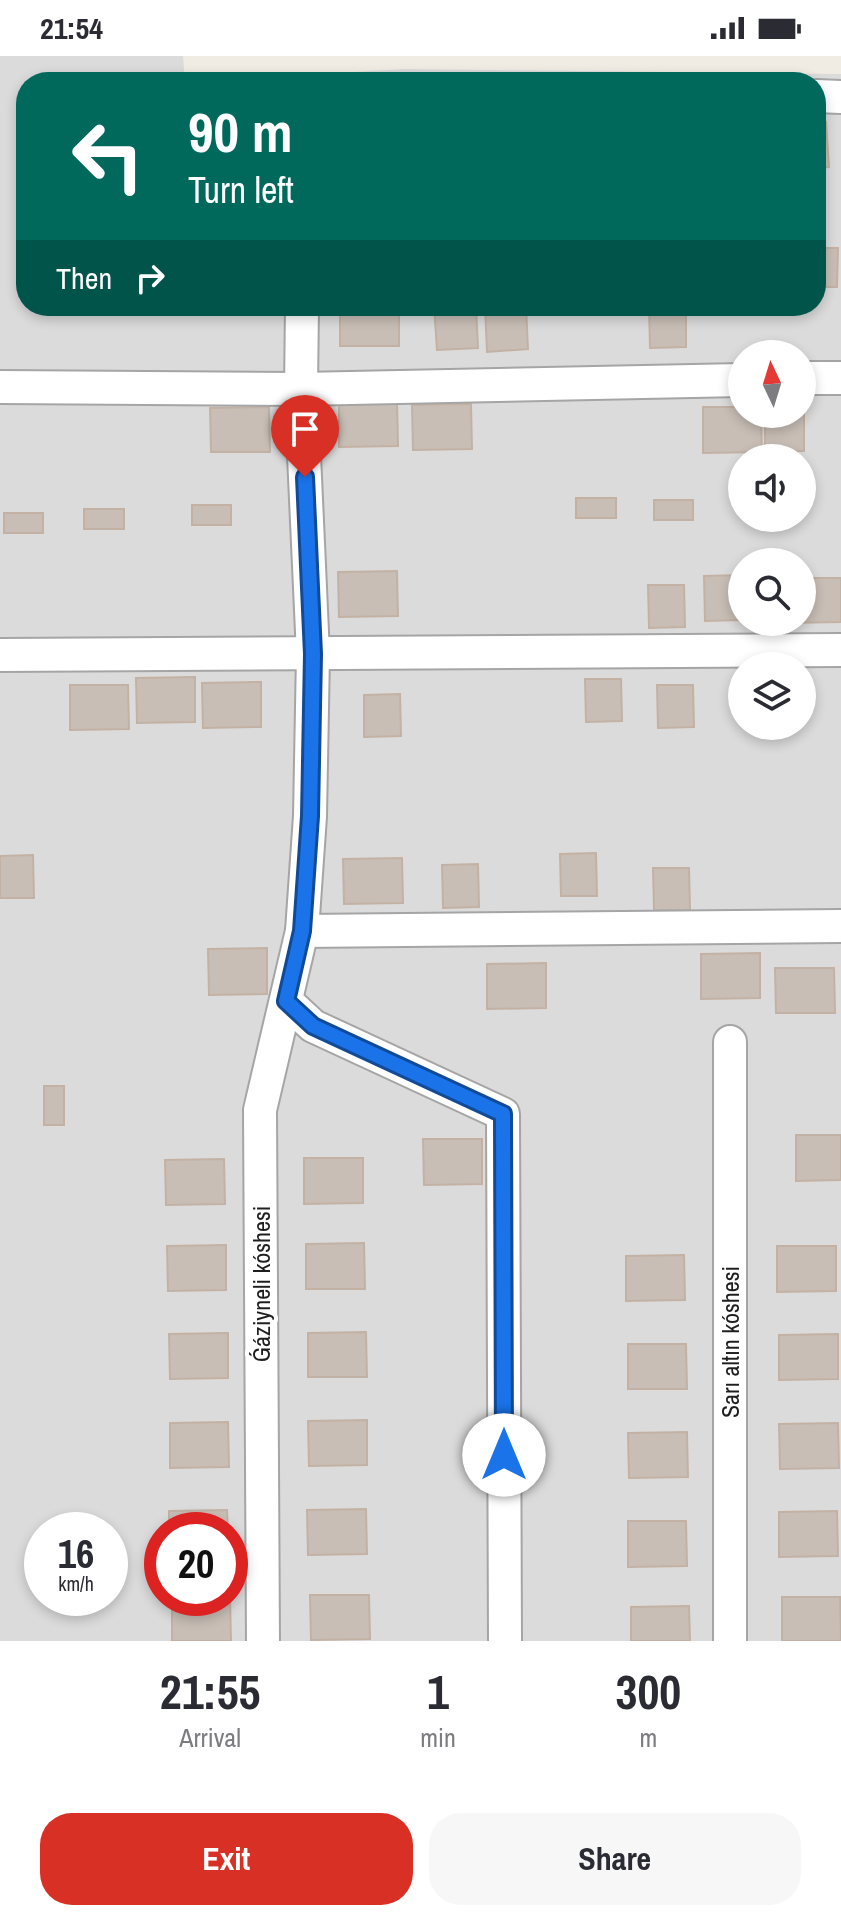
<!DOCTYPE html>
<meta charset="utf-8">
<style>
:root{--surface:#fff;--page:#f7f7f7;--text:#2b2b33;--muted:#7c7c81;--accent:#d93025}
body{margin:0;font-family:"Archivo Narrow",sans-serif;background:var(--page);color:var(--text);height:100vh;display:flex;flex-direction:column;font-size:30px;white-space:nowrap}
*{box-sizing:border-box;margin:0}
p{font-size:26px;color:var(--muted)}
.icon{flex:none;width:44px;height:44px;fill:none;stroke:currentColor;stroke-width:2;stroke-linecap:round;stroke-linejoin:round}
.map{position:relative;height:1585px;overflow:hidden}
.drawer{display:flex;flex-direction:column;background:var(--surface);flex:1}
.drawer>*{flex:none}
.top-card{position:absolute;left:16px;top:16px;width:810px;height:244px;border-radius:32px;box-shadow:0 4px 12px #0003;background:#00695c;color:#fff;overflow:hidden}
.needle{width:52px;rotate:356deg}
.buttons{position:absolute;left:728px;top:284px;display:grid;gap:16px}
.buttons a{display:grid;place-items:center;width:88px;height:88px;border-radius:50%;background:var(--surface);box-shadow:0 4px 12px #0003;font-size:40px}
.speed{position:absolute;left:24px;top:1456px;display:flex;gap:16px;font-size:40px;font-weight:700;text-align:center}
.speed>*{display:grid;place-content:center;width:104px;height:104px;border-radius:50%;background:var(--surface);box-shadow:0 4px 12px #0003;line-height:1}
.speed small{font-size:20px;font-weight:400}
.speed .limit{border:12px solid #d22;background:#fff;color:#111}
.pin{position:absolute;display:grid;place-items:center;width:68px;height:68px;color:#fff;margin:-82px -34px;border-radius:50% 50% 50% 0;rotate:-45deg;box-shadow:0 0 8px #0007}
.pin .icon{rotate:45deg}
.me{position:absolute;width:88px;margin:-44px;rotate:0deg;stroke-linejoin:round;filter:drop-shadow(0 0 6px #0008)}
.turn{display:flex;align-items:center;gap:28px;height:168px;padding:0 40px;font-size:36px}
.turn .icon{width:104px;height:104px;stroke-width:2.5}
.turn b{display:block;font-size:56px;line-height:68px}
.then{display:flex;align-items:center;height:76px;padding:0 40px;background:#0003;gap:16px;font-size:30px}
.eta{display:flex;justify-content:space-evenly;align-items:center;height:136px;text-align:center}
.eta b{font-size:48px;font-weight:700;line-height:56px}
.button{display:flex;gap:16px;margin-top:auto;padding:16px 40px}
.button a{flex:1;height:92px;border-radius:32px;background:var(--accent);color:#fff;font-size:32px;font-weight:700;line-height:92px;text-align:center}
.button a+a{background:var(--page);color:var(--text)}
.status{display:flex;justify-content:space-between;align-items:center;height:56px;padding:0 40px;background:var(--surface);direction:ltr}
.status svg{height:22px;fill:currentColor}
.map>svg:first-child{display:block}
</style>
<div class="status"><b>21:54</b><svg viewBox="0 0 49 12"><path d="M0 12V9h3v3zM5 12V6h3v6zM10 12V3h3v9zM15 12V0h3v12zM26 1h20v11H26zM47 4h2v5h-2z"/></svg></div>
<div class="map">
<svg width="841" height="1585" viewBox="0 0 841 1585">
<rect width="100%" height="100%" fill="#f0ece3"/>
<path fill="#dcdbdb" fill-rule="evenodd" d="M0 0H183L185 26 404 13 841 18V1585H0ZM26 26H816V250H26ZM742 298H802V358H742ZM742 402H802V462H742ZM742 506H802V566H742ZM742 610H802V670H742ZM42 1474H110V1542H42ZM162 1474H230V1542H162Z"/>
<g fill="#c8beb6" stroke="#c3b2a4" stroke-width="2">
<path d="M816 66H826L829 111 816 112Z"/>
<path d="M818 192H838L837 231H817Z"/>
<rect x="340" y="250" width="59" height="40"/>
<path d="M434 250H476L478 292 437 294Z"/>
<path d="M485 250H526L528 293 487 296Z"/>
<path d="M649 250H686V291L650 292Z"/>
<path d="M397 345 398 390 339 391V346Z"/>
<path d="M471 348 472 393 413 394 412 349Z"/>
<path d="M802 350H804V395H765V358H802Z"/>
<path d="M269 351 270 396H211L210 352Z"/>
<path d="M703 351H742V358H761L762 396 703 397Z"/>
<rect x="576" y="442" width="40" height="20"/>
<rect x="654" y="444" width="39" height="20"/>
<rect x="192" y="449" width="39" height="20"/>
<rect x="84" y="453" width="40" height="20"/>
<rect x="4" y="457" width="39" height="20"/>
<path d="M397 515 398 560 339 561 338 516Z"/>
<path d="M742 519V564L705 565 704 520Z"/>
<path d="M802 522H841V566L784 567 802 566Z"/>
<path d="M648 529H684L685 571 649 572Z"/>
<path d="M195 621V666L137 667 136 622Z"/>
<path d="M585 623H621L622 665 586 666Z"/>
<path d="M261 626V671L203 672 202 627Z"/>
<path d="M70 629H128L129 673 70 674Z"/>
<path d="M657 629H693L694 671 658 672Z"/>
<path d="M400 638 401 680 364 681V639Z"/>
<path d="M596 797 597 840H561L560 798Z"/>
<path d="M33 799 34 842H0V800Z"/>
<path d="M402 802 403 847 344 848 343 803Z"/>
<path d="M478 808 479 851 443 852 442 809Z"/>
<path d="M653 812H689L690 854H654Z"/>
<path d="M267 892V938L209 939 208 893Z"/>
<path d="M760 897V942L701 943V898Z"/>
<path d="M546 907V952L487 953V908Z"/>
<path d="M775 912H834L835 957H776Z"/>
<rect x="44" y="1030" width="20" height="39"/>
<path d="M796 1079H841V1124L796 1125Z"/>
<path d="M423 1083H482V1128L424 1129Z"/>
<path d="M304 1102H363V1147L304 1148Z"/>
<path d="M224 1103 225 1148 166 1149 165 1104Z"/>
<path d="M364 1187 365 1233H306V1188Z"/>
<path d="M226 1189V1234L168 1235 167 1190Z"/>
<path d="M777 1190H836V1235L777 1236Z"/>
<path d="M684 1199 685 1244 626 1245V1200Z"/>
<path d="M366 1276 367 1321H308V1277Z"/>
<path d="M228 1277V1322L170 1323 169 1278Z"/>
<path d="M838 1278V1323L779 1324V1279Z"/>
<path d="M628 1288H686L687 1333H628Z"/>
<path d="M367 1364V1409L309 1410 308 1365Z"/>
<path d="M228 1366 229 1411 170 1412V1367Z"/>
<path d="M838 1367 839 1412 780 1413 779 1368Z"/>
<path d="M687 1376 688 1421 629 1422 628 1377Z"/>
<path d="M366 1453 367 1498 308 1499 307 1454Z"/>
<path d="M227 1454 228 1474H169V1455Z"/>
<path d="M837 1455 838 1500 779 1501V1456Z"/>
<path d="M628 1465H686L687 1510 628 1511Z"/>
<path d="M310 1539H369L370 1583 311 1584Z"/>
<path d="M230 1540 231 1585H172V1542H230Z"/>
<path d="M782 1541H840L841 1585H782Z"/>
<path d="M689 1550 690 1585H631V1551Z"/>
</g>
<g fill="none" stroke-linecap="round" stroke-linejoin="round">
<defs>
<g id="minor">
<path d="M816 40 841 41"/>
<path d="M802 322H841"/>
<path d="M0 331 301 333 742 324"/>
<path d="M0 599 841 594"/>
<path d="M302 875 841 870"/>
<path d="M286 945 313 970 503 1058 505 1585"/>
<path d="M730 986V1585"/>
<path d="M263 1585 260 1054 302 875 310 760 313 598 301 333 302 250"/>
</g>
</defs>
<use href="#minor" stroke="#a5a5a5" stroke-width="36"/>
<use href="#minor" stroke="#fff" stroke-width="32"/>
</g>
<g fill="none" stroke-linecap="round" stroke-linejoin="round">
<defs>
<path id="route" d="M305 421 313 598 310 760 302 875 286 945 313 970 503 1058 504 1399"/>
</defs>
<use href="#route" stroke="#114b97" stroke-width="20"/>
<use href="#route" stroke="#1a73e8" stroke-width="14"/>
</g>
<g text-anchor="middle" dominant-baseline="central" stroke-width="8" stroke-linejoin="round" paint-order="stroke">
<g font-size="24" fill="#1e1e1e" stroke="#fff">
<text transform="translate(261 1228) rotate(-90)">Ǵáziyneli kóshesi</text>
<text transform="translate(730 1286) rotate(-90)">Sarı altın kóshesi</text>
</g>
</g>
</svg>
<div class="buttons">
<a><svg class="needle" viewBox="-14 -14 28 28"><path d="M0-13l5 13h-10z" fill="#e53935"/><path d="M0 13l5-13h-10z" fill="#7c7c81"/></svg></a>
<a><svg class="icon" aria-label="sound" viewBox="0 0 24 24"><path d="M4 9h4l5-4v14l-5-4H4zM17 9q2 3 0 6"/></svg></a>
<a><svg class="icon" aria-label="search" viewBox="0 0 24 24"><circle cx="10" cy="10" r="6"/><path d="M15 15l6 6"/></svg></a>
<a><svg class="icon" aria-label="layers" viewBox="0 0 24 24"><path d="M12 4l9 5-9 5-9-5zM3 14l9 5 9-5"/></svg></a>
</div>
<div class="speed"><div>16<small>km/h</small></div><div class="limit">20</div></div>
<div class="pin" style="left:305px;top:421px;background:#d93025"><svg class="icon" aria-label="arrive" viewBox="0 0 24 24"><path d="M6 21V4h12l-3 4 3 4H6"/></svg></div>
<svg class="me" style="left:504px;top:1399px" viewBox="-20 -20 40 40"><circle r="19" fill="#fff"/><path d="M0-13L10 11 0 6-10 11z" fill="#1a73e8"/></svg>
<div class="top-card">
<div class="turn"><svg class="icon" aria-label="left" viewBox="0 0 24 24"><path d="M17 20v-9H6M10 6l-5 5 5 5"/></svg><div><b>90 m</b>Turn left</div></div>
<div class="then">Then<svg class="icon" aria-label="right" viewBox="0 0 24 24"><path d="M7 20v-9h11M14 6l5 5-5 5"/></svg></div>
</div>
</div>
<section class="drawer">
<div class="eta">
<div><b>21:55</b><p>Arrival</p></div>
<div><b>1</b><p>min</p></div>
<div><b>300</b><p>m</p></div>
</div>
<div class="button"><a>Exit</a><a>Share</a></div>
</section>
